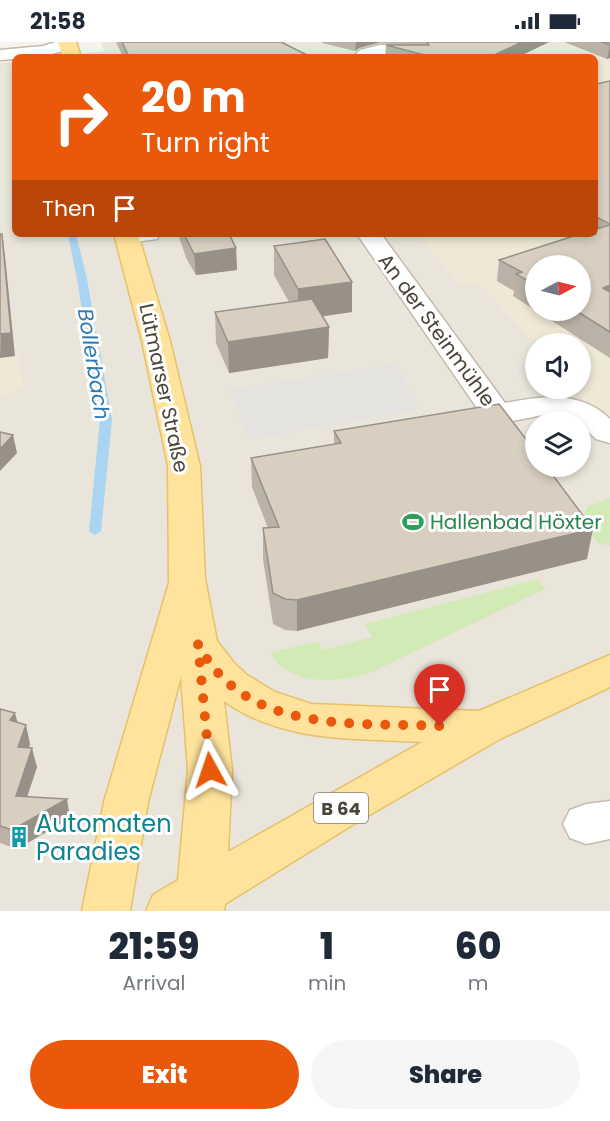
<!DOCTYPE html>
<meta charset="utf-8">
<style>
:root{--surface:#fff;--page:#f6f6f7;--text:#1f2937;--muted:#747a83;--accent:#ea580c}
body{margin:0;font-family:Poppins,sans-serif;background:var(--page);color:var(--text);height:100vh;display:flex;flex-direction:column;font-size:22px;white-space:nowrap}
*{box-sizing:border-box;margin:0}
p{font-size:20px;color:var(--muted)}
.icon{flex:none;width:33px;height:33px;fill:none;stroke:currentColor;stroke-width:2;stroke-linecap:round;stroke-linejoin:round}
.map{position:relative;height:869px;overflow:hidden}
.panel{display:flex;flex-direction:column;background:var(--surface);flex:1}
.panel>*{flex:none}
.top-card{position:absolute;left:12px;top:12px;width:586px;height:183px;border-radius:9px;box-shadow:0 3px 9px #0003;background:#ea580c;color:#fff;overflow:hidden}
.needle{width:39px;rotate:83deg}
.controls{position:absolute;left:525px;top:213px;display:grid;gap:12px}
.controls a{display:grid;place-items:center;width:66px;height:66px;border-radius:50%;background:var(--surface);box-shadow:0 3px 9px #0003;font-size:30px}
.pin{position:absolute;display:grid;place-items:center;width:51px;height:51px;color:#fff;margin:-62px -26px;border-radius:50% 50% 50% 0;rotate:-45deg;box-shadow:0 0 6px #0007}
.pin .icon{rotate:45deg}
.me{position:absolute;width:66px;margin:-33px;rotate:355deg;stroke-linejoin:round;filter:drop-shadow(0 0 4px #0008)}
.turn{display:flex;align-items:center;gap:21px;height:126px;padding:0 30px;font-size:27px}
.turn .icon{width:78px;height:78px;stroke-width:2.5}
.turn b{display:block;font-size:42px;line-height:51px}
.then{display:flex;align-items:center;height:57px;padding:0 30px;background:#0003;gap:12px;font-size:22px}
.eta{display:flex;justify-content:space-evenly;align-items:center;height:102px;text-align:center}
.eta b{font-size:36px;font-weight:800;line-height:42px}
.cta{display:flex;gap:12px;margin-top:auto;padding:12px 30px}
.cta a{flex:1;height:69px;border-radius:36px;background:var(--accent);color:#fff;font-size:24px;font-weight:800;line-height:69px;text-align:center}
.cta a+a{background:var(--page);color:var(--text)}
.status{display:flex;justify-content:space-between;align-items:center;height:42px;padding:0 30px;background:var(--surface);direction:ltr}
.status svg{height:16px;fill:currentColor}
.map>svg:first-child{display:block}
</style>
<div class="status"><b>21:58</b><svg viewBox="0 0 49 12"><path d="M0 12V9h3v3zM5 12V6h3v6zM10 12V3h3v9zM15 12V0h3v12zM26 1h20v11H26zM47 4h2v5h-2z"/></svg></div>
<div class="map">
<svg width="610" height="869" viewBox="0 0 610 869">
<rect width="100%" height="100%" fill="#f6f3ec"/>
<path fill="#eae5da" fill-rule="evenodd" d="M101 0H610V869H0V21L15 20V192H596V15H56L104 9ZM536 224H580V268H536ZM536 302H580V346H536ZM536 380H580V424H536Z"/>
<g fill="#efe8d6" fill-rule="evenodd">
<path d="M560 0H610V387L574 347 580 346V302H536L535 303 478 239 460 245 418 192H596V15H571L587 11ZM536 224H580V268H536Z"/>
<path d="M0 205 23 345 0 357Z"/>
</g>
<g fill="#d2eab5">
<path d="M610 456V504L598 501 582 479 587 465Z"/>
<path d="M538 537 545 547 372 630C344 639 308 644 282 625 277 622 273 615 270 611L318 599 323 608 372 595 365 582Z"/>
</g>
<path fill="#e5e3e0" d="M395 322 421 367 249 398 229 348Z"/>
<g fill="none" stroke-linecap="round" stroke-linejoin="round">
<path fill="#a9d4f2" fill-rule="evenodd" d="M68 192H76L87 237 112 378 101 489 95 493 89 489 100 378 77 237Z"/>
<defs>
<g id="minor">
<path d="M56 0H75L77 2 74 6 44 14 15 15V17L0 18V8L43 4Z"/>
<path d="M380 3C395 3 416 3 426 15H353L360 8Z"/>
<path d="M116 192H160L157 197 127 201 118 199 115 194Z"/>
<path d="M357 192H381L505 361C542 354 580 348 610 377V401L596 397 580 382V380C571 379 564 372 553 372 531 373 508 384 486 379Z"/>
<path d="M610 759V797L586 802 570 796 563 782 570 768 586 762Z"/>
</g>
<g id="major">
<path d="M58 0H76L81 15H63Z"/>
<path d="M114 192H138L170 299 200 424 205 537 217 599 234 621 247 633 275 650 311 662 479 669 610 613V645L498 698 349 785 225 862 224 869H146L153 853 178 838 188 728 181 634 148 760 130 869H82L104 760 169 541 168 424 142 299ZM224 659C282 701 354 696 422 700L228 810 232 728Z"/>
</g>
</defs>
<use href="#minor" stroke="#c2bbae" stroke-width="3"/>
<use href="#major" stroke="#e6c16a" stroke-width="3"/>
<use href="#minor" fill="#fff" fill-rule="evenodd"/>
<use href="#major" fill="#ffe39c" fill-rule="evenodd"/>
</g>
<g fill="#bab2a6" fill-rule="evenodd">
<path d="M116 0H281L311 15H123Z"/>
<path d="M322 0H549L518 15H385L386 3H405L380 1 359 6 355 9 322 1Z"/>
<path d="M564 0H610V16L607 17Z"/>
<path d="M610 39V316L513 254 514 249 497 239 499 218 596 192V42ZM536 224 580 268H536Z"/>
<path d="M178 192H229L236 206 237 228 196 233 187 218Z"/>
<path d="M274 204 352 270 322 274 329 285 328 316 229 331 216 301 215 270 289 260 274 233Z"/>
<path d="M334 389 587 517 297 589 285 588 273 582 263 517V486H268L252 445 251 416 334 402Z"/>
<path d="M0 667 17 680 30 702 29 706 37 725 27 755 70 776 17 807 0 801Z"/>
</g>
<g fill="#979187">
<path d="M356 0H380L359 6 355 9Z"/>
<path d="M522 0H549L518 15H490Z"/>
<path d="M610 3V16L607 17Z"/>
<path d="M2 192 5 214 15 314 0 316Z"/>
<path d="M236 206 237 228 196 233 194 212Z"/>
<path d="M352 240V270L298 278V247Z"/>
<path d="M610 243V264L603 246Z"/>
<path d="M329 285 328 316 229 331 228 300Z"/>
<path d="M13 393 17 411 0 429V407Z"/>
<path d="M593 487 587 517 297 589V558Z"/>
<path d="M15 671 20 690 10 678Z"/>
<path d="M26 683 30 702 22 724 18 705Z"/>
<path d="M32 706 37 725 21 773 16 754Z"/>
<path d="M67 757 70 776 17 807 12 788Z"/>
</g>
<g fill="#d8cfc1" stroke="#979187" stroke-width="1.5">
<path d="M122 0H281L311 15H129Z"/>
<path d="M427 0H522L490 15H432L386 3H429Z"/>
<path d="M601 0H610V3Z"/>
<path d="M610 39V182L596 175V42Z"/>
<path d="M610 183V243L603 246 610 250V290L575 268H580V224H536V244L516 232 522 230 499 218 580 192H596V187Z"/>
<path d="M0 192H2L11 291 0 292Z"/>
<path d="M184 192H229L236 206 194 212Z"/>
<path d="M325 197 352 240 298 247 274 204Z"/>
<path d="M312 257 329 285 228 300 215 270Z"/>
<path d="M499 362 536 410V424H546L593 487 297 558 285 557 273 551 263 486 279 485 251 416 341 401 334 389Z"/>
<path d="M0 390 13 393 0 407Z"/>
<path d="M0 667 15 671 10 678 26 683 18 705 32 706 16 754 67 757 12 788 0 784Z"/>
</g>
<g fill="none" stroke-linecap="round" stroke-linejoin="round">
<path stroke="#ea580c" stroke-width="10" stroke-dasharray="0 18" d="M210 728 198 602C246 693 352 680 440 684"/>
</g>
<defs>
<symbol id="stadium-bare" viewBox="-9 -9 18 18"><path d="M0-5a6.5 5 0 1 0 0 10a6.5 5 0 1 0 0-10ZM-3.5-1.8h7v3.6h-7Z" fill="#2e9e5b" stroke="#fff" stroke-width="2.5" paint-order="stroke"/></symbol>
<symbol id="building-bare" viewBox="-9 -9 18 18"><path d="M-4-6H4V6H1V3H-1V6H-4ZM-2.5-4.3h1.7v1.8h-1.7ZM.8-4.3h1.7v1.8H.8ZM-2.5-1h1.7V.8h-1.7ZM.8-1h1.7V.8H.8Z" fill="#0f9aa8" stroke="#fff" stroke-width="2.5" paint-order="stroke"/></symbol>
</defs>
<g fill-rule="evenodd">
<use href="#stadium-bare" x="398" y="465" width="30" height="30"/>
<use href="#building-bare" x="4" y="780" width="30" height="30"/>
</g>
<g text-anchor="middle" dominant-baseline="central" stroke-width="6" stroke-linejoin="round" paint-order="stroke">
<rect fill="#fff" stroke="#817c74" stroke-width="1.5" x="314" y="751" width="54" height="30" rx="4.5"/>
<g font-size="18" font-weight="bold" fill="#4b4439">
<text x="341" y="766">B 64</text>
</g>
<g font-size="20" fill="#4b4439" stroke="#fff">
<text transform="translate(437 288) rotate(54)">An der Steinmühle</text>
<text transform="translate(164 346) rotate(78)">Lütmarser Straße</text>
</g>
<g font-size="20" fill="#27864d" stroke="#fff" text-anchor="start">
<text x="430" y="480">Hallenbad Höxter</text>
</g>
<g font-size="21" font-style="italic" fill="#2e7ab2" stroke="#fff">
<text transform="translate(94 322) rotate(81)">Bollerbach</text>
</g>
<g font-size="24" fill="#0d838f" stroke="#fff" text-anchor="start">
<text x="36" y="781">Automaten<tspan x="36" dy="28">Paradies</tspan></text>
</g>
</g>
</svg>
<div class="controls">
<a><svg class="needle" viewBox="-14 -14 28 28"><path d="M0-13l5 13h-10z" fill="#e53935"/><path d="M0 13l5-13h-10z" fill="#747a83"/></svg></a>
<a><svg class="icon" aria-label="sound" viewBox="0 0 24 24"><path d="M4 9h4l5-4v14l-5-4H4zM17 9q2 3 0 6"/></svg></a>
<a><svg class="icon" aria-label="layers" viewBox="0 0 24 24"><path d="M12 4l9 5-9 5-9-5zM3 14l9 5 9-5"/></svg></a>
</div>
<div class="pin" style="left:440px;top:684px;background:#d93025"><svg class="icon" aria-label="arrive" viewBox="0 0 24 24"><path d="M6 21V4h12l-3 4 3 4H6"/></svg></div>
<svg class="me" style="left:210px;top:728px" viewBox="-20 -20 40 40"><path d="M0-17L14 15 0 8-14 15z" fill="#ea580c" stroke="#fff" stroke-width="4"/></svg>
<div class="top-card">
<div class="turn"><svg class="icon" aria-label="right" viewBox="0 0 24 24"><path d="M7 20v-9h11M14 6l5 5-5 5"/></svg><div><b>20 m</b>Turn right</div></div>
<div class="then">Then<svg class="icon" aria-label="arrive" viewBox="0 0 24 24"><path d="M6 21V4h12l-3 4 3 4H6"/></svg></div>
</div>
</div>
<section class="panel">
<div class="eta">
<div><b>21:59</b><p>Arrival</p></div>
<div><b>1</b><p>min</p></div>
<div><b>60</b><p>m</p></div>
</div>
<div class="cta"><a>Exit</a><a>Share</a></div>
</section>
